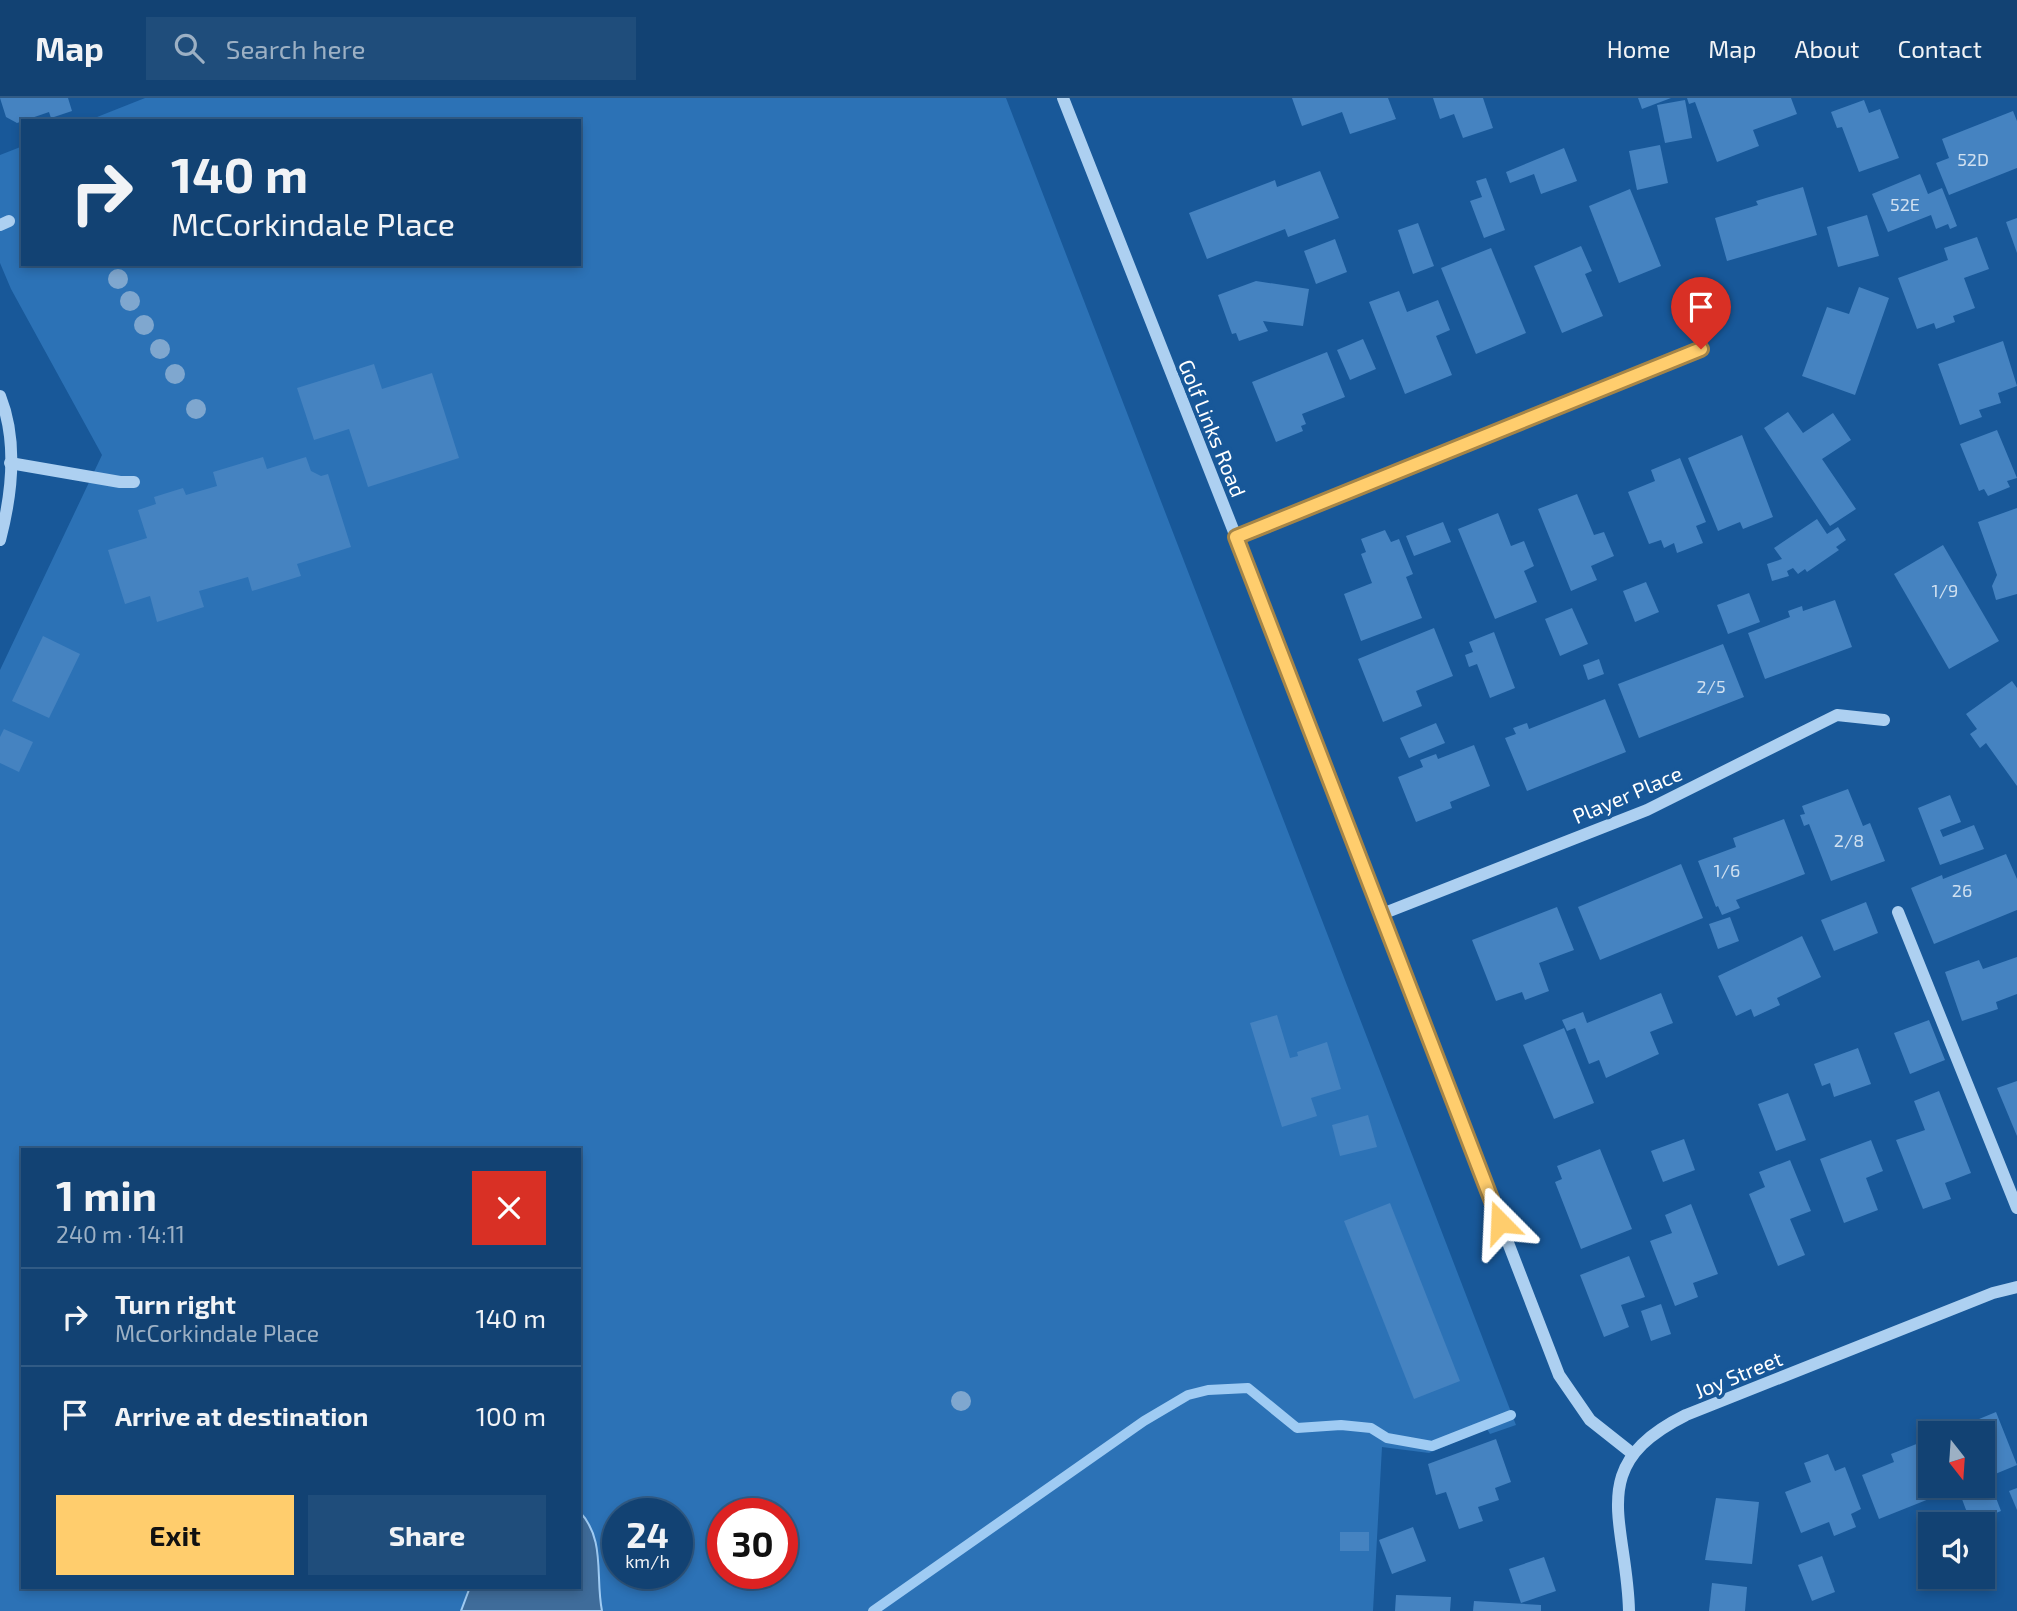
<!DOCTYPE html>
<meta charset="utf-8">
<style>
:root{--surface:#124273;--page:#1f4d7b;--text:#f1f3f6;--muted:#9cb0c4;--line:#315b85;--accent:#ffcd6d}
body{margin:0;font-family:"Exo 2",sans-serif;background:var(--page);color:var(--text);height:100vh;display:flex;flex-direction:column;font-size:26px;white-space:nowrap}
*{box-sizing:border-box;margin:0}
p{font-size:23px;color:var(--muted)}
.icon{flex:none;width:38px;height:38px;fill:none;stroke:currentColor;stroke-width:2;stroke-linecap:round;stroke-linejoin:round}
.map{position:relative;flex:1;overflow:hidden}
.drawer{position:absolute;left:21px;top:1050px;width:560px;height:441px;display:flex;flex-direction:column;background:var(--surface);border-radius:0px;box-shadow:0 4px 10px #0003,0 0 0 2px var(--line)}
.drawer>*{flex:none}
.banner{position:absolute;left:21px;top:21px;width:560px;height:147px;border-radius:0px;box-shadow:0 4px 10px #0003,0 0 0 2px var(--line);background:#124273;color:var(--text);overflow:hidden}
.needle{width:46px;rotate:163deg}
.buttons{position:absolute;left:1918px;top:1323px;display:grid;gap:14px}
.buttons a{display:grid;place-items:center;width:77px;height:77px;border-radius:0px;background:var(--surface);box-shadow:0 4px 10px #0003,0 0 0 2px var(--line);font-size:35px}
.speed{position:absolute;left:602px;top:1400px;display:flex;gap:14px;font-size:35px;font-weight:700;text-align:center}
.speed>*{display:grid;place-content:center;width:91px;height:91px;border-radius:50%;background:var(--surface);box-shadow:0 4px 10px #0003,0 0 0 2px var(--line);line-height:1}
.speed small{font-size:18px;font-weight:400}
.speed .limit{border:10px solid #d22;background:#fff;color:#111}
.pin{position:absolute;display:grid;place-items:center;width:60px;height:60px;color:#fff;margin:-72px -30px;border-radius:50% 50% 50% 0;rotate:-45deg;box-shadow:0 0 7px #0007}
.pin .icon{rotate:45deg}
.me{position:absolute;width:77px;margin:-38px;rotate:339deg;stroke-linejoin:round;filter:drop-shadow(0 0 5px #0008)}
.turn{display:flex;align-items:center;gap:24px;height:147px;padding:0 35px;font-size:32px}
.turn .icon{width:91px;height:91px;stroke-width:2.5}
.turn b{display:block;font-size:49px;line-height:60px}
.round{display:grid;place-items:center;flex:none;width:74px;height:74px;border-radius:0px;background:var(--page)}
.head{display:flex;align-items:center;justify-content:space-between;height:119px;padding:0 35px}
h1{font-size:42px;font-weight:700;line-height:52px}
.button{display:flex;gap:14px;margin-top:auto;padding:14px 35px}
.button a{flex:1;height:80px;border-radius:0px;background:var(--accent);color:#111;font-size:28px;font-weight:700;line-height:80px;text-align:center}
.button a+a{background:var(--page);color:var(--text)}
ul{padding:0;list-style:none}
li{display:flex;align-items:center;gap:21px;height:98px;padding:0 35px;border-top:2px solid var(--line)}
li div{flex:1}
li b{display:block;font-size:26px}
li em{font-style:normal}
header{display:flex;align-items:center;gap:42px;box-sizing:border-box;height:98px;padding:0 35px;background:var(--surface);border-bottom:2px solid var(--line)}
header strong{font-size:33px}
nav{display:flex;gap:38px;margin-inline-start:auto;font-size:24px}
.search{width:490px;height:63px;background:var(--page);display:flex;align-items:center;gap:18px;box-sizing:border-box;padding:0 24px;border-radius:0px;color:var(--muted);font-size:26px}
.map>svg:first-child{display:block}
</style>
<header>
<strong>Map</strong>
<div class="search"><svg class="icon" aria-label="search" viewBox="0 0 24 24"><circle cx="10" cy="10" r="6"/><path d="M15 15l6 6"/></svg>Search here</div>
<nav><a>Home</a><a>Map</a><a>About</a><a>Contact</a></nav>
</header>
<div class="map">
<svg width="2017" height="1513" viewBox="0 0 2017 1513">
<rect width="100%" height="100%" fill="#185899"/>
<path fill="#2c72b6" fill-rule="evenodd" d="M145 0H1006L1516 1327 1490 1336 1487 1331 1429 1355 1382 1349 1373 1513H0V572L102 357 11 191 0 165V57L23 48V166H579V23H87ZM23 1052H579V1489H23ZM618 1416H677V1475H618ZM723 1416H782V1475H723Z"/>
<path fill="#3f6c9a" stroke="#9fcbf3" stroke-width="2" d="M579 1413C606 1441 595 1478 602 1513H461L470 1489H579Z"/>
<g fill="none" stroke-linecap="round" stroke-linejoin="round">
<path stroke="#9fcbf3" stroke-width="10" d="M873 1513 1144 1323 1188 1297 1208 1292 1248 1290 1297 1330 1341 1327 1371 1330 1387 1340 1432 1348 1511 1317"/>
</g>
<g fill="#4583c1">
<path d="M0 0H68L72 13 51 20 49 14 17 25 6 19Z"/>
<path d="M1292 0H1388L1396 21 1350 36 1342 14 1302 28Z"/>
<path d="M1433 0H1483L1493 30 1463 40 1454 16 1440 21Z"/>
<path d="M1638 0H1671L1642 11Z"/>
<path d="M1687 0H1791L1797 16 1753 32 1759 48 1717 64 1695 4 1689 6Z"/>
<path d="M1685 2 1692 40 1665 45 1657 7Z"/>
<path d="M1864 2 1869 15 1880 11 1899 60 1859 74 1842 29 1837 30 1831 14Z"/>
<path d="M2013 13 2017 23V70L1949 97 1936 65 1949 60 1942 41Z"/>
<path d="M1660 47 1668 85 1637 92 1629 53Z"/>
<path d="M1564 50 1577 83 1541 96 1534 76 1510 85 1506 74Z"/>
<path d="M1320 73 1339 120 1288 139 1285 131 1207 161 1189 115 1275 82 1277 89Z"/>
<path d="M1920 76 1928 96 1942 90 1957 128 1950 131 1948 126 1936 131 1931 117 1888 134 1872 96Z"/>
<path d="M1486 80 1505 132 1484 140 1470 103 1482 99 1476 83Z"/>
<path d="M1803 89 1817 137 1727 163 1715 120 1758 107 1756 103Z"/>
<path d="M1630 91 1661 168 1619 185 1589 108Z"/>
<path d="M1867 117 1879 158 1838 169 1827 129Z"/>
<path d="M2017 120V155L2006 124Z"/>
<path d="M1418 125 1434 168 1413 176 1398 132Z"/>
<path d="M1977 139 1989 171 1964 180 1975 210 1953 218 1955 224 1936 231 1934 225 1917 231 1898 180 1948 162 1944 150Z"/>
<path d="M1335 141 1347 174 1316 186 1304 153Z"/>
<path d="M1581 148 1592 173 1585 176 1603 218 1562 235 1534 168Z"/>
<path d="M1491 150 1526 235 1476 256 1441 170Z"/>
<path d="M1256 183 1309 191 1303 228 1263 223 1268 233 1239 243 1236 235 1232 236 1218 197Z"/>
<path d="M1859 189 1889 200 1855 297 1802 278 1827 209 1849 216Z"/>
<path d="M1399 193 1407 214 1438 202 1450 232 1436 238 1452 277 1405 296 1369 204Z"/>
<path d="M1363 241 1376 271 1350 282 1337 252Z"/>
<path d="M2003 243 2017 288 1998 295 2001 305 1979 312 1982 319 1960 327 1938 266Z"/>
<path d="M1327 254 1345 299 1302 316 1306 326 1301 328 1303 333 1276 344 1252 284Z"/>
<path d="M374 266 382 291 432 275 459 360 368 389 349 331 314 342 297 290Z"/>
<path d="M1788 314 1803 335 1833 315 1851 342 1822 361 1856 411 1830 428 1764 330Z"/>
<path d="M1997 332 2017 380 2007 383 2010 389 1988 398 1984 391 1979 393 1960 346Z"/>
<path d="M1742 337 1773 419 1743 431 1740 424 1718 433 1688 360Z"/>
<path d="M263 359 267 371 306 359 311 373 321 378 328 376 351 449 297 466 301 478 252 493 248 479 199 493 204 509 157 524 150 498 125 506 108 452 147 440 138 412 156 406 154 399 183 390 186 397 217 388 213 374Z"/>
<path d="M1680 360 1706 424 1696 428 1703 445 1677 455 1674 445 1664 450 1661 442 1649 446 1628 394 1655 383 1651 372Z"/>
<path d="M1577 396 1594 437 1604 434 1614 458 1591 468 1597 482 1571 493 1538 411Z"/>
<path d="M2017 410V496L1996 502 1992 488 1997 477 1978 424Z"/>
<path d="M1498 415 1511 448 1524 443 1534 468 1524 473 1537 504 1495 521 1458 431Z"/>
<path d="M1817 421 1827 436 1838 429 1846 442 1836 449 1839 452 1807 474 1805 471 1798 476 1793 470 1787 473 1789 478 1772 483 1767 466 1782 461 1774 450Z"/>
<path d="M1443 424 1451 444 1414 458 1406 438Z"/>
<path d="M1385 432 1391 444 1399 441 1413 476 1406 479 1422 520 1361 543 1344 496 1372 485 1361 456 1366 454 1361 441Z"/>
<path d="M1943 447 1999 543 1949 571 1894 476Z"/>
<path d="M1646 484 1659 514 1635 524 1623 493Z"/>
<path d="M1749 495 1760 524 1728 536 1717 507Z"/>
<path d="M1835 502 1852 549 1765 581 1748 535 1790 519 1788 513 1802 508 1803 513Z"/>
<path d="M1572 510 1588 546 1560 558 1545 521Z"/>
<path d="M1434 530 1453 578 1416 593 1422 608 1383 624 1358 561Z"/>
<path d="M1494 534 1515 590 1490 600 1477 566 1469 569 1465 557 1473 554 1469 544Z"/>
<path d="M43 538 80 556 49 620 12 603Z"/>
<path d="M1723 546 1744 599 1639 640 1618 586Z"/>
<path d="M1599 561 1604 576 1588 582 1583 567Z"/>
<path d="M2012 583 2017 590V688L1986 645 1980 650 1970 636 1977 631 1966 616Z"/>
<path d="M1605 601 1626 654 1527 693 1505 640 1516 636 1513 630 1527 625 1529 631Z"/>
<path d="M1436 625 1445 645 1409 660 1400 640Z"/>
<path d="M4 631 33 644 19 674 0 665V639Z"/>
<path d="M1474 647 1490 688 1450 704 1452 710 1416 724 1398 679 1423 669 1420 662 1436 656 1438 661Z"/>
<path d="M1848 691 1863 728 1870 725 1885 763 1831 783 1809 726 1804 728 1800 717 1805 716 1802 708Z"/>
<path d="M1950 697 1961 724 1940 732 1943 739 1974 727 1984 751 1940 767 1918 710Z"/>
<path d="M1784 721 1805 776 1736 802 1740 810 1722 817 1718 808 1716 809 1698 763 1736 749 1733 740Z"/>
<path d="M2006 756 2017 781V812L1934 846 1911 790 1942 777 1943 781Z"/>
<path d="M1681 766 1703 820 1600 862 1578 809Z"/>
<path d="M1866 804 1878 835 1834 853 1821 822Z"/>
<path d="M1557 809 1574 852 1539 865 1549 893 1525 902 1522 894 1496 903 1472 842Z"/>
<path d="M1730 819 1739 843 1718 851 1709 826Z"/>
<path d="M1802 838 1821 879 1777 900 1780 907 1754 919 1751 911 1736 918 1718 878Z"/>
<path d="M2017 859V896L1996 904 1998 911 1962 923 1945 874 1979 862 1983 871Z"/>
<path d="M1661 895 1673 925 1650 934 1659 956 1606 980 1599 962 1589 966 1575 930 1567 933 1562 922 1583 914 1587 925Z"/>
<path d="M1277 917 1290 960 1298 958 1297 954 1327 944 1341 991 1311 1000 1317 1018 1282 1029 1250 925Z"/>
<path d="M1929 922 1945 962 1910 976 1894 935Z"/>
<path d="M1564 930 1594 1005 1554 1021 1523 947Z"/>
<path d="M1858 950 1871 986 1834 999 1830 985 1822 988 1814 966Z"/>
<path d="M2017 983V1038L1997 990Z"/>
<path d="M1939 993 1971 1075 1945 1085 1951 1101 1923 1111 1896 1042 1925 1032 1914 1003Z"/>
<path d="M1788 995 1806 1042 1776 1053 1758 1006Z"/>
<path d="M1368 1017 1377 1049 1340 1058 1332 1027Z"/>
<path d="M1684 1041 1695 1072 1663 1084 1651 1053Z"/>
<path d="M1871 1042 1883 1073 1866 1080 1878 1112 1844 1125 1820 1061Z"/>
<path d="M1600 1051 1632 1131 1581 1151 1555 1084 1562 1081 1557 1068Z"/>
<path d="M1790 1062 1811 1113 1790 1121 1805 1157 1778 1168 1749 1096 1765 1089 1759 1074Z"/>
<path d="M1390 1105 1460 1283 1414 1301 1344 1123Z"/>
<path d="M1691 1106 1718 1176 1693 1185 1698 1199 1675 1208 1650 1143 1672 1135 1665 1117Z"/>
<path d="M1629 1158 1645 1199 1621 1207 1629 1229 1604 1239 1580 1177Z"/>
<path d="M1661 1206 1671 1236 1651 1243 1641 1213Z"/>
<path d="M1996 1314 2017 1367 1988 1379 2001 1413 1971 1425 1957 1388H1983V1335H1971L1967 1326Z"/>
<path d="M1496 1341 1511 1384 1495 1390 1499 1402 1478 1409 1483 1423 1459 1431 1446 1394 1436 1397 1428 1366Z"/>
<path d="M1919 1345 1930 1375V1388H1935L1939 1397 1879 1421 1862 1377 1894 1364 1891 1356Z"/>
<path d="M1828 1356 1835 1373 1845 1369 1861 1411 1851 1416 1856 1429 1834 1438 1829 1424 1801 1435 1785 1394 1811 1384 1804 1365Z"/>
<path d="M2017 1390V1412L2009 1393Z"/>
<path d="M1716 1400 1759 1404 1752 1466 1705 1462Z"/>
<path d="M1413 1429 1426 1463 1392 1476 1379 1442Z"/>
<rect x="1340" y="1434" width="29" height="19"/>
<path d="M1822 1458 1835 1494 1812 1503 1798 1467Z"/>
<path d="M1544 1459 1556 1493 1521 1505 1509 1471Z"/>
<path d="M1712 1485 1747 1489 1745 1513H1709Z"/>
<path d="M1396 1497 1451 1499 1450 1513H1395Z"/>
<path d="M1474 1503 1541 1507V1513H1473Z"/>
</g>
<g fill="none" stroke-linecap="round" stroke-linejoin="round">
<g stroke="#add0f1" stroke-width="12">
<path d="M1063 0 1236 439 1559 1277 1590 1322 1633 1356"/>
<path d="M0 127 9 123"/>
<path d="M0 298C18 343 12 396 0 442"/>
<path d="M10 365 120 384H134"/>
<path d="M1236 439 1701 251"/>
<path d="M1898 814 2017 1110"/>
<path d="M1382 816 1647 712 1837 617 1884 622"/>
<path d="M1629 1513C1627 1423 1583 1368 1686 1317L1993 1195 2017 1189"/>
</g>
</g>
<g fill="#7fa7cf">
<circle cx="118" cy="181" r="10"/>
<circle cx="130" cy="203" r="10"/>
<circle cx="144" cy="227" r="10"/>
<circle cx="160" cy="251" r="10"/>
<circle cx="175" cy="276" r="10"/>
<circle cx="196" cy="311" r="10"/>
<circle cx="961" cy="1303" r="10"/>
</g>
<g fill="none" stroke-linecap="round" stroke-linejoin="round">
<defs>
<path id="route" d="M1500 1124 1236 439 1701 251"/>
</defs>
<use href="#route" stroke="#a68547" stroke-width="18"/>
<use href="#route" stroke="#ffcd6d" stroke-width="12"/>
</g>
<g text-anchor="middle" dominant-baseline="central" stroke-width="7" stroke-linejoin="round" paint-order="stroke">
<g font-size="18" fill="#d0e0f0">
<text x="1973" y="61">52D</text>
<text x="1905" y="106">52E</text>
<text x="1945" y="492">1/9</text>
<text x="1711" y="588">2/5</text>
<text x="1849" y="742">2/8</text>
<text x="1727" y="772">1/6</text>
<text x="1962" y="792">26</text>
</g>
<g font-size="21" fill="#fff" stroke="#185899">
<text transform="translate(1213 330) rotate(68)">Golf Links Road</text>
<text transform="translate(1627 696) rotate(-23)">Player Place</text>
<text transform="translate(1738 1276) rotate(-22)">Joy Street</text>
</g>
</g>
</svg>
<div class="buttons">
<a><svg class="needle" viewBox="-14 -14 28 28"><path d="M0-13l5 13h-10z" fill="#e53935"/><path d="M0 13l5-13h-10z" fill="#9cb0c4"/></svg></a>
<a><svg class="icon" aria-label="sound" viewBox="0 0 24 24"><path d="M4 9h4l5-4v14l-5-4H4zM17 9q2 3 0 6"/></svg></a>
</div>
<div class="speed"><div>24<small>km/h</small></div><div class="limit">30</div></div>
<div class="pin" style="left:1701px;top:251px;background:#d93025"><svg class="icon" aria-label="arrive" viewBox="0 0 24 24"><path d="M6 21V4h12l-3 4 3 4H6"/></svg></div>
<svg class="me" style="left:1500px;top:1124px" viewBox="-20 -20 40 40"><path d="M0-17L14 15 0 8-14 15z" fill="#ffcd6d" stroke="#fff" stroke-width="4"/></svg>
<div class="banner">
<div class="turn"><svg class="icon" aria-label="right" viewBox="0 0 24 24"><path d="M7 20v-9h11M14 6l5 5-5 5"/></svg><div><b>140 m</b>McCorkindale Place</div></div>
</div>
<section class="drawer">
<div class="head"><div><h1>1 min</h1><p>240 m · 14:11</p></div><a class="round" style="background:#d93025;color:#fff"><svg class="icon" aria-label="close" viewBox="0 0 24 24"><path d="M6 6l12 12M18 6L6 18"/></svg></a></div>
<ul>
<li><svg class="icon" aria-label="right" viewBox="0 0 24 24"><path d="M7 20v-9h11M14 6l5 5-5 5"/></svg><div><b>Turn right</b><p>McCorkindale Place</p></div><em>140 m</em></li>
<li><svg class="icon" aria-label="arrive" viewBox="0 0 24 24"><path d="M6 21V4h12l-3 4 3 4H6"/></svg><div><b>Arrive at destination</b></div><em>100 m</em></li>
</ul>
<div class="button"><a>Exit</a><a>Share</a></div>
</section>
</div>
